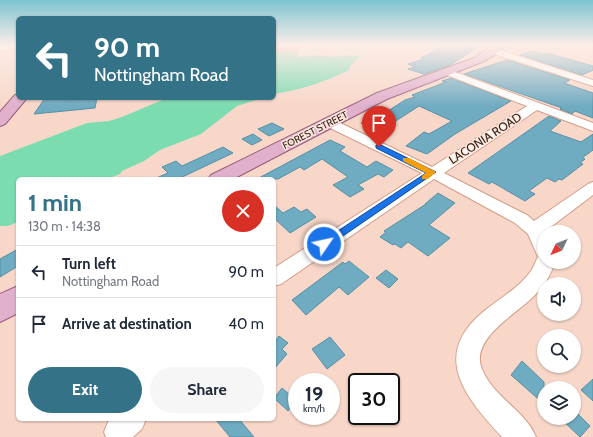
<!DOCTYPE html>
<meta charset="utf-8">
<style>
:root{--surface:#fff;--page:#f6f6f7;--text:#1f2937;--muted:#747a83;--line:#e0e1e3;--accent:#347288}
body{margin:0;font-family:Cabin,sans-serif;background:var(--page);color:var(--text);height:100vh;display:flex;flex-direction:column;font-size:15px;white-space:nowrap}
*{box-sizing:border-box;margin:0}
p{font-size:13px;color:var(--muted)}
.icon{flex:none;width:22px;height:22px;fill:none;stroke:currentColor;stroke-width:2;stroke-linecap:round;stroke-linejoin:round}
.map{position:relative;flex:1;overflow:hidden}
.sheet{position:absolute;left:16px;top:177px;width:260px;height:244px;display:flex;flex-direction:column;background:var(--surface);border-radius:6px;box-shadow:0 1px 3px #0004}
.sheet>*{flex:none}
.guide{position:absolute;left:16px;top:16px;width:260px;height:84px;border-radius:6px;box-shadow:0 1px 3px #0004;background:#347288;color:#fff;overflow:hidden}
.needle{width:26px;rotate:227deg}
.buttons{position:absolute;left:537px;top:225px;display:grid;gap:8px}
.buttons a{display:grid;place-items:center;width:44px;height:44px;border-radius:50%;background:var(--surface);box-shadow:0 1px 3px #0004;font-size:20px}
.speed{position:absolute;left:288px;top:373px;display:flex;gap:8px;font-size:20px;font-weight:700;text-align:center}
.speed>*{display:grid;place-content:center;width:52px;height:52px;border-radius:50%;background:var(--surface);box-shadow:0 1px 3px #0004;line-height:1}
.speed small{font-size:10px;font-weight:400}
.speed .limit{border:2px solid #111;border-radius:6px;background:#fff;color:#111}
.pin{position:absolute;display:grid;place-items:center;width:34px;height:34px;color:#fff;margin:-41px -17px;border-radius:50% 50% 50% 0;rotate:-45deg;box-shadow:0 0 4px #0007}
.pin .icon{rotate:45deg}
.me{position:absolute;width:44px;margin:-22px;rotate:56deg;stroke-linejoin:round;filter:drop-shadow(0 0 3px #0008)}
.turn{display:flex;align-items:center;gap:14px;height:84px;padding:0 12px;font-size:18px}
.turn .icon{width:52px;height:52px;stroke-width:2.5}
.turn b{display:block;font-size:28px;line-height:34px}
.round{display:grid;place-items:center;flex:none;width:42px;height:42px;border-radius:21px;background:var(--page)}
.overview{display:flex;align-items:center;justify-content:space-between;height:68px;padding:0 12px}
h1{font-size:24px;font-weight:700;line-height:30px;color:var(--accent)}
.cta{display:flex;gap:8px;margin-top:auto;padding:8px 12px}
.cta a{flex:1;height:46px;border-radius:24px;background:var(--accent);color:#fff;font-size:16px;font-weight:700;line-height:46px;text-align:center}
.cta a+a{background:var(--page);color:var(--text)}
ul{padding:0;list-style:none}
li{display:flex;align-items:center;gap:12px;height:52px;padding:0 12px;border-top:1px solid var(--line)}
li div{flex:1}
li b{display:block;font-size:15px}
li em{font-style:normal}
.map>svg:first-child{display:block}
</style>
<div class="map">
<svg width="593" height="437" viewBox="0 0 593 437">
<rect width="100%" height="100%" fill="#f8d7c9"/>
<path fill="#f6a989" d="M281 45H304L299 52 284 51 274 53V48Z"/>
<g fill="#7bdcb0">
<path d="M284 51 299 52 297 55 301 57 318 55 334 57 349 55 361 56 351 65 349 70C325 82 300 90 274 94V53Z"/>
<path d="M167 98H262L237 106 201 134 160 150 144 161 122 171 120 174 107 179H18V222L8 226H0V156L87 123 109 121 122 117Z"/>
</g>
<g fill="#6fabc1" stroke="#5590a6">
<path d="M463 45H481L450 65 424 74 408 69 415 67 408 64 424 59 421 58 445 46 457 49Z"/>
<path d="M533 51 544 54 547 53 593 66V70L582 75 520 55Z"/>
<path d="M507 60 570 80 564 83 593 93V118L575 111 572 114 560 109 562 108 464 74Z"/>
<path d="M451 78 511 101 455 134 427 154 406 146 424 132 429 134 452 121 419 106 391 124 386 122 375 129 361 123 385 109 388 111 405 100 415 97 412 95 446 82 442 81Z"/>
<path d="M45 98H70L68 100 97 98 95 108 34 114Z"/>
<path d="M549 116 561 121 550 131 581 142 593 134V150L582 158 585 159 580 163 583 164 562 180 559 179 555 182 547 178 529 191 535 194 525 201 492 182 489 184 468 173Z"/>
<path d="M272 123 284 129 269 136 258 129Z"/>
<path d="M253 134 262 140 252 145 242 139Z"/>
<path d="M330 140 345 147 340 151 367 167 376 161 393 170 384 177 378 174 358 185 364 189 350 197 333 185 348 177 322 159 304 170 300 167 278 179H257Z"/>
<path d="M223 147 233 153 178 179H154L168 173 162 167 176 161 182 166Z"/>
<path d="M438 193 455 203 429 225 450 238 428 256 408 242 401 248 395 244 393 245 380 237 386 232 384 231 426 204H425Z"/>
<path d="M274 205 283 213 294 207 301 212 307 209 316 217 290 233 274 218Z"/>
<path d="M18 249V266L0 277V259Z"/>
<path d="M349 261 369 277 348 295 339 287 306 315 292 300 343 262 345 264Z"/>
<path d="M386 270 398 279 389 288 376 278Z"/>
<path d="M279 336 288 343 282 349 287 354 274 369V342Z"/>
<path d="M330 337 345 355 327 369 312 349Z"/>
<path d="M522 361 544 382V404L511 375Z"/>
<path d="M593 379V401L581 390Z"/>
<path d="M282 388 296 400 288 411 274 398Z"/>
<path d="M574 410 590 426 580 437 560 418H574Z"/>
<path d="M215 419H239L254 437H230Z"/>
</g>
<g fill="none" stroke-linecap="round" stroke-linejoin="round">
<defs>
<g id="minor">
<path d="M5 45H18V47L0 51V47Z"/>
<path d="M491 49H497L593 80V86L491 53 490 51Z"/>
<path d="M447 69 593 123V131L537 110 444 173 527 215 534 221 588 184 593 182V195L544 232V262H555C551 274 545 284 537 293 519 313 469 338 482 369 493 397 525 410 536 437H502C466 398 430 356 483 312 499 299 519 288 531 271 534 267 535 262 538 257L528 234 515 223 434 179 281 284 274 286V268L422 173 326 126 324 123 326 120H334L432 167 527 106 444 74 442 72Z"/>
<path d="M111 419H146L142 429 133 437H106L104 432 108 422Z"/>
</g>
<g id="major">
<path d="M493 45H505L495 55 482 62 387 99 233 179H208L211 175 377 93 474 58Z"/>
<path d="M18 94V98H27L5 124 0 126V112L15 95Z"/>
<path d="M18 286V313L0 322V294Z"/>
</g>
</defs>
<use href="#minor" stroke="#d29d87" stroke-width="2"/>
<use href="#major" stroke="#975c79" stroke-width="2"/>
<use href="#minor" fill="#fff" fill-rule="evenodd"/>
<use href="#major" fill="#e0b0cd" fill-rule="evenodd"/>
</g>
<linearGradient id="sky" x2="0" y2="1"><stop stop-color="#7cc4d2"/><stop offset="0.42" stop-color="#fcede7"/><stop offset="1" stop-color="#fcede7" stop-opacity="0"/></linearGradient>
<rect width="593" height="107" fill="url(#sky)"/>
<path fill="#1a73e8" stroke="#114b97" d="M376 145H381L436 172 327 247H321L319 244 321 242 426 173 376 148Z"/>
<path fill="#f59e0b" d="M403 158H409L436 172 428 179H422V176L426 173 403 161Z"/>
<g text-anchor="middle" dominant-baseline="central" stroke-width="3" stroke-linejoin="round" paint-order="stroke">
<g font-size="10" fill="#37231a" stroke="#fee7dd">
<text transform="translate(315 130) rotate(-27)">FOREST STREET</text>
</g>
<g font-size="12" fill="#37231a" stroke="#fee7dd">
<text transform="translate(485 138) rotate(-33)">LACONIA ROAD</text>
</g>
</g>
</svg>
<div class="buttons">
<a><svg class="needle" viewBox="-14 -14 28 28"><path d="M0-13l5 13h-10z" fill="#e53935"/><path d="M0 13l5-13h-10z" fill="#747a83"/></svg></a>
<a><svg class="icon" aria-label="sound" viewBox="0 0 24 24"><path d="M4 9h4l5-4v14l-5-4H4zM17 9q2 3 0 6"/></svg></a>
<a><svg class="icon" aria-label="search" viewBox="0 0 24 24"><circle cx="10" cy="10" r="6"/><path d="M15 15l6 6"/></svg></a>
<a><svg class="icon" aria-label="layers" viewBox="0 0 24 24"><path d="M12 4l9 5-9 5-9-5zM3 14l9 5 9-5"/></svg></a>
</div>
<div class="speed"><div>19<small>km/h</small></div><div class="limit">30</div></div>
<div class="pin" style="left:379px;top:147px;background:#d93025"><svg class="icon" aria-label="arrive" viewBox="0 0 24 24"><path d="M6 21V4h12l-3 4 3 4H6"/></svg></div>
<svg class="me" style="left:324px;top:244px" viewBox="-20 -20 40 40"><circle r="17" fill="#1a73e8" stroke="#fff" stroke-width="3"/><path d="M0-11L8 9 0 5-8 9z" fill="#fff"/></svg>
<div class="guide">
<div class="turn"><svg class="icon" aria-label="left" viewBox="0 0 24 24"><path d="M17 20v-9H6M10 6l-5 5 5 5"/></svg><div><b>90 m</b>Nottingham Road</div></div>
</div>
<section class="sheet">
<div class="overview"><div><h1>1 min</h1><p>130 m · 14:38</p></div><a class="round" style="background:#d93025;color:#fff"><svg class="icon" aria-label="close" viewBox="0 0 24 24"><path d="M6 6l12 12M18 6L6 18"/></svg></a></div>
<ul>
<li><svg class="icon" aria-label="left" viewBox="0 0 24 24"><path d="M17 20v-9H6M10 6l-5 5 5 5"/></svg><div><b>Turn left</b><p>Nottingham Road</p></div><em>90 m</em></li>
<li><svg class="icon" aria-label="arrive" viewBox="0 0 24 24"><path d="M6 21V4h12l-3 4 3 4H6"/></svg><div><b>Arrive at destination</b></div><em>40 m</em></li>
</ul>
<div class="cta"><a>Exit</a><a>Share</a></div>
</section>
</div>
